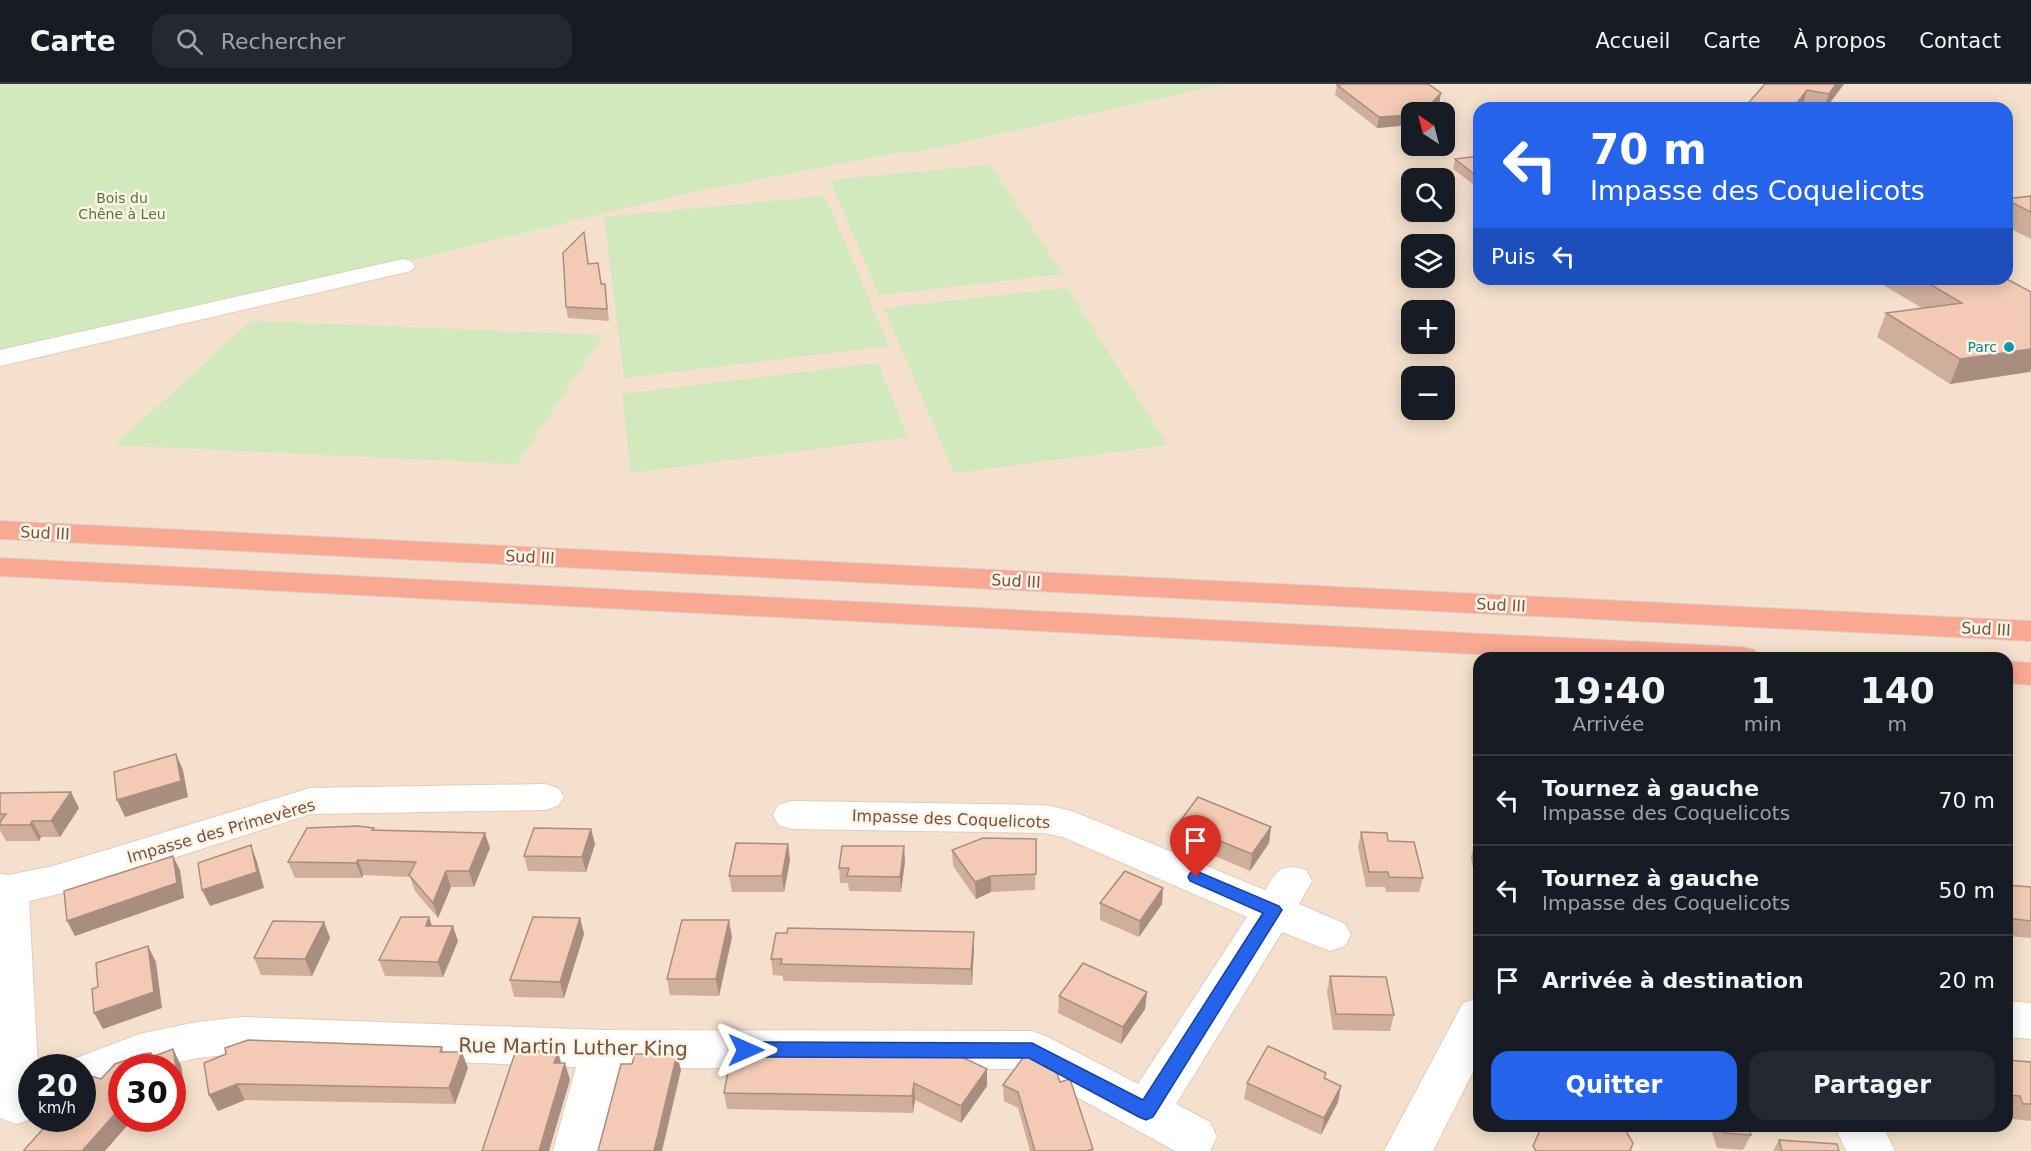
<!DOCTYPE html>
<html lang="fr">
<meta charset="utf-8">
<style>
:root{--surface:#171b24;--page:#242831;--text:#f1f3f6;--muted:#9ea1a6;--line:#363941;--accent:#2563eb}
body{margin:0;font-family:"DejaVu Sans",sans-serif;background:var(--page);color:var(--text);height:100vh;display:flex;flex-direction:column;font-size:22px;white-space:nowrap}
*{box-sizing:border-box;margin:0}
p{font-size:20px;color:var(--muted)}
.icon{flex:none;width:33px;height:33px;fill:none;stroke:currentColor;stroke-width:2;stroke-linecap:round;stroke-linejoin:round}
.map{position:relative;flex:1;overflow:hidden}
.sheet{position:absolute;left:1473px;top:568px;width:540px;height:480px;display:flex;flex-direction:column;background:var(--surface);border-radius:18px;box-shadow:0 3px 15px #0003}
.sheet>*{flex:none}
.banner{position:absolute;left:1473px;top:18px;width:540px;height:183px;border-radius:18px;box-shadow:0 3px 15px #0003;background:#2563eb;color:#fff;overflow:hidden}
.needle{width:39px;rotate:324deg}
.fabs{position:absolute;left:1401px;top:18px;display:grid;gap:12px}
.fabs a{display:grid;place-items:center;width:54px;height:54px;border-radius:12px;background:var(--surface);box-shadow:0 3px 15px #0003;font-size:30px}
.speed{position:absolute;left:18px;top:970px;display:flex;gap:12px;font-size:30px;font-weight:700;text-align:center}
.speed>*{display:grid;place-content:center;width:78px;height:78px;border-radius:50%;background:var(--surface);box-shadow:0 3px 15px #0003;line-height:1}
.speed small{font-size:15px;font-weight:400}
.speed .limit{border:9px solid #d22;background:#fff;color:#111}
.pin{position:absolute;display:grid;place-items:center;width:51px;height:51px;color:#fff;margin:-62px -26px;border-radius:50% 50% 50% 0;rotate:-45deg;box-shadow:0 0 6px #0007}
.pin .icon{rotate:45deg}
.me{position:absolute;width:66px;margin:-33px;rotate:90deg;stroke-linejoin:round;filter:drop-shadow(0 0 4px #0008)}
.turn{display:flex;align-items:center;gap:21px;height:126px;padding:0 18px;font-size:27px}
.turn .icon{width:78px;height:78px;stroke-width:2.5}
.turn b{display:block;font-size:42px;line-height:51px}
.then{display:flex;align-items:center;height:57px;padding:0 18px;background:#0003;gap:12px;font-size:22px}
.eta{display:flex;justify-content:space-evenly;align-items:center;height:102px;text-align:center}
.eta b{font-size:36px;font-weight:800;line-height:42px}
.primary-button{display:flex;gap:12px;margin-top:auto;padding:12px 18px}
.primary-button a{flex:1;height:69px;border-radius:18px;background:var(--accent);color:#fff;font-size:24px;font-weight:800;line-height:69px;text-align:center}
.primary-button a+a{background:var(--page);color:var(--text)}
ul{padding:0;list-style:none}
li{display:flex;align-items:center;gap:18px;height:90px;padding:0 18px;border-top:2px solid var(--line)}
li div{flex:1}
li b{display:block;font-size:22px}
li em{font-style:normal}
header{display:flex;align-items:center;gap:36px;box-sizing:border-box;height:84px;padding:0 30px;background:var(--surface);border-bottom:2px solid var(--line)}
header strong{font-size:28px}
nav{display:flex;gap:33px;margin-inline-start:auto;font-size:21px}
.search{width:420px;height:54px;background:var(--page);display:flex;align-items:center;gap:15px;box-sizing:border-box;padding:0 21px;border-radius:18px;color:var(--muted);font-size:22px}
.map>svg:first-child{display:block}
</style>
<header>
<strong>Carte</strong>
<div class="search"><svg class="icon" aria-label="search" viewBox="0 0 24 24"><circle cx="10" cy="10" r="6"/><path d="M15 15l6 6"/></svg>Rechercher</div>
<nav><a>Accueil</a><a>Carte</a><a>À propos</a><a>Contact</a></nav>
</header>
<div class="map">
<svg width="2031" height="1067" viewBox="0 0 2031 1067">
<rect width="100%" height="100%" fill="#fcefde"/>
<path fill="#f4e0cc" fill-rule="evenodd" d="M1226 0H2031V1067H0V277L680 111 901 68H919ZM1479 24H2007V195H1479ZM1412 28H1444V62H1412ZM1412 94H1444V128H1412ZM1412 160H1444V194H1412ZM1412 226H1444V260H1412ZM1412 292H1444V326H1412ZM1479 574H2007V1042H1479ZM32 984H82V1035H32ZM122 984H172V1035H122Z"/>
<g fill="#d1e9bd">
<path d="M0 0H1226L919 68H901L680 111 0 277Z"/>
<path d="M990 81 1063 190 879 211 830 96Z"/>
<path d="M825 112 889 262 624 294 604 133Z"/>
<path d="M1067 204 1168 361 954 389 884 224Z"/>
<path d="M251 237 603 251 517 380 115 361Z"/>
<path d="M878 279 908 353 631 389 622 310Z"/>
</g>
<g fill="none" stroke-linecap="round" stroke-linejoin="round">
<defs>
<g id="minor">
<path d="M403 175 411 177 415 182 411 187 0 282V266Z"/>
<path d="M545 700 558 704 564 713 558 722 545 726 311 730 67 808 29 817 38 984H32V1035L16 1040 0 1034V790L8 791 53 782 310 704Z"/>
<path d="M792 717 1044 721 1072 727 1265 806C1278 786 1281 779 1306 786L1312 797 1299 820 1345 840 1351 851 1345 862 1330 867 1282 848 1176 1020 1210 1038 1217 1053 1210 1067H1175L1026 985 621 984 601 1067H553L576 983 243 969 197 974 155 984H122V996L82 1011V984H63L66 978 139 950 197 938 243 933 603 946 1032 947 1048 953 1138 1000 1247 833 1063 753 1044 749 792 745 778 741 773 731 778 721Z"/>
<path d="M1479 914V976L1433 1067H1384L1463 919Z"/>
<path d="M2007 917 2031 919V955L2007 953Z"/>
<path d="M1835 1042H1883L1895 1067H1846Z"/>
</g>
<g id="highway">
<path d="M0 437 2031 537V557L0 455Z"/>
<path d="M0 474 1742 563 1754 566 1759 574H1550L0 492Z"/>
<path d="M2007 577 2031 579V601L2007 599Z"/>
</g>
</defs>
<use href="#minor" stroke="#e2ccbd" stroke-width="2"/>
<use href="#highway" stroke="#dad2cf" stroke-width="2"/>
<use href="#minor" fill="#fff" fill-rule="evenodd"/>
<use href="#highway" fill="#f9a892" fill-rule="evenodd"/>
</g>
<g fill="#d0ae9c">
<path d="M1765 0H1844L1826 24H1744Z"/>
<path d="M1337 1 1441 9 1439 20 1412 28V41L1377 44 1335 11Z"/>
<path d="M1479 72V105L1453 85 1455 75Z"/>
<path d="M2031 112V155L2007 143V115Z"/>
<path d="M586 159 589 180 601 200H605L609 237 568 234 566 223Z"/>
<path d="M1873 195H2007L2031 208V289L2029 288 1950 300 1877 253 1886 229 1922 224Z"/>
<path d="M0 709 79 724 60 753H41L39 757H6L0 746Z"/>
<path d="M1178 740 1271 743 1269 759 1250 787 1177 756Z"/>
<path d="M591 745 595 760 586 788 528 787 524 772Z"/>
<path d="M375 746 490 764 474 803H451L438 834 415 807 410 793 363 791 362 794H295L288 778Z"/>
<path d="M1361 748 1388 757 1423 794 1419 808H1386L1385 803H1366L1358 763Z"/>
<path d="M1036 755 1035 806 991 808 976 815 953 782 952 766Z"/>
<path d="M1475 757H1479V803L1476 802 1471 773Z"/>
<path d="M788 760 790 776 784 808H732L729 792Z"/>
<path d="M905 777 901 808 849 807 848 799H840L839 784Z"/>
<path d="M2007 801 2031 803V854L2007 852Z"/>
<path d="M1100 819 1162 820 1139 853 1100 836Z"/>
<path d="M429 833 432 842 458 857 443 893 385 892 379 876Z"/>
<path d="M580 834 584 850 564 914 514 913 510 896Z"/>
<path d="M324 838 330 854 312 892 261 891 254 874Z"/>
<path d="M974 848V864L972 901 783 897V892L773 891 771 875Z"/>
<path d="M732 853 719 912 670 911 667 895Z"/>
<path d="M1330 892 1394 931 1390 947 1333 946 1327 908Z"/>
<path d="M1147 908 1145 925 1121 960 1058 929 1059 912Z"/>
<path d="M442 963 443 968 468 984 455 1020 245 1016 218 1027 209 1011 204 979Z"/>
<path d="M731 972 987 1002 961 1039 915 1016 913 1029 727 1025 724 1009Z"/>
<path d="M2007 976 2031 978V1037L2013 1035 2010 1028 2007 1027Z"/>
<path d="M1326 989 1325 994 1338 1018 1321 1051 1244 1015 1247 999Z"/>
<path d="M1060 998 1093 1065V1067H1030L1018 1024 1004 1017 1003 1001Z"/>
<path d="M1710 1042H1748L1751 1051 1743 1066 1717 1064Z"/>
<path d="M1779 1056 1839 1067H1773Z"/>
</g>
<g fill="#a98d7f">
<path d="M1836 0H1844L1826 24H1824L1829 10Z"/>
<path d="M1807 6 1802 24H1793Z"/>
<path d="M1441 9 1439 20 1431 28H1423Z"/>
<path d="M1412 31V41L1377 44 1379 33Z"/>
<path d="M2031 265V284L2029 288 1950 300 1960 275Z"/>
<path d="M176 670 183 686 188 713 125 733 117 716Z"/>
<path d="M71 708 79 724 60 753 51 737Z"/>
<path d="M32 737 41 753 39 757 30 741Z"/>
<path d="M1271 743 1269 759 1250 787 1252 770Z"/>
<path d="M591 745 595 760 586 788 582 773Z"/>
<path d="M485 749 490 764 474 803 469 787Z"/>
<path d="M788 760 790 776 784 808 782 792Z"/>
<path d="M251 761 257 778 264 804 210 822 202 806Z"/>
<path d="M904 762 905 777 901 808 900 793Z"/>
<path d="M173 772 180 786 184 814 75 852 67 837Z"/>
<path d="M358 776 363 791 362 794 356 779Z"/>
<path d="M446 787 451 803 438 834 433 819Z"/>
<path d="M991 792V808L976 815 975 798Z"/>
<path d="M1163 804 1162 820 1139 853 1140 837Z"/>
<path d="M429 833 434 849 426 842Z"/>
<path d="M580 834 584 850 564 914 560 898Z"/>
<path d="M729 836 732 853 719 912 716 895Z"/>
<path d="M324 838 330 854 312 892 305 875Z"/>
<path d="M453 842 458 857 443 893 438 878Z"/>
<path d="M974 848V864L972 901 971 885Z"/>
<path d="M148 862 156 878 162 924 103 945 94 929Z"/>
<path d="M1147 908 1145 925 1121 960 1123 943Z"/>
<path d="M173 965 181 981 185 1005 172 1010Z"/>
<path d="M462 968 468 984 455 1020 449 1004Z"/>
<path d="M558 968 563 985 554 979Z"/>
<path d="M677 970 681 986 662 1067H654Z"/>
<path d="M565 979 570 996 549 1067H539Z"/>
<path d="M987 985V1002L961 1039V1022Z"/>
<path d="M914 999 915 1016 913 1029 912 1012Z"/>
<path d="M237 1000 245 1016 218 1027 209 1011Z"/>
<path d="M1341 1002 1338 1018 1321 1051 1324 1034Z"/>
<path d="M122 1022V1035H133L105 1067H82Z"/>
</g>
<g fill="#f2cab5" stroke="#a98d7f" stroke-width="1.5">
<path d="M1344 0H1428L1441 9 1423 28H1412V31L1379 33 1337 1Z"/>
<path d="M1765 0H1836L1829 10 1807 6 1793 24H1744Z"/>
<path d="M1479 72V94L1455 75Z"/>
<path d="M2031 112V128L2007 116V115Z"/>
<path d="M584 148 588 180 598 179 601 200H605L607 225 566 223 563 169Z"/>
<path d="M1921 195H2007L2031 208V265L1960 275 1886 229 1962 219Z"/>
<path d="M176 670 181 697 117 716 114 688Z"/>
<path d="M71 708 51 737H32L30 741H0V738L6 730H0V709Z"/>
<path d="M1198 713 1271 743 1252 770 1178 740Z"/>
<path d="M358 742 374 744 372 746 485 749 469 787H446L433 819 409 791 416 778 358 776 356 779 288 778 307 744Z"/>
<path d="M534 744 591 745 582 773 524 772Z"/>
<path d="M1361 748 1387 749 1388 757 1414 758 1423 794 1389 793 1388 788H1369Z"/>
<path d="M983 754 1036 755V790L991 792 975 798 952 766Z"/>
<path d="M1475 757H1479V779Z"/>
<path d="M736 759 788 760 782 792H729Z"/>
<path d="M251 761 257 788 202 806 198 779Z"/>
<path d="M842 762H904L900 793 847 792 849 784H839Z"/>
<path d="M173 772 177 799 67 837 64 807Z"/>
<path d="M1125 787 1163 804 1140 837 1100 819Z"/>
<path d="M2007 801 2031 803V837L2007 834Z"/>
<path d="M401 833H429L426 842H453L438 878 379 876Z"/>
<path d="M533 833 580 834 560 898 510 896Z"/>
<path d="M682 836H729L716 895H667Z"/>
<path d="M273 837 324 838 305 875 254 874Z"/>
<path d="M788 844 974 848 971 885 781 880 782 875H771L776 849H787Z"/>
<path d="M148 862 154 908 94 929 92 905 98 903 96 879Z"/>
<path d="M1083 879 1147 908 1123 943 1059 912Z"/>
<path d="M1330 892 1386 893 1394 931 1336 930Z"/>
<path d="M248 956 442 963 440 968H462L449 1004 237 1000 209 1011 204 979 226 970 225 964Z"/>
<path d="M1268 962 1326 989 1324 994 1341 1002 1324 1034 1247 999Z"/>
<path d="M173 965 177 989 172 991V984H122V1022L82 1067H24V1066L52 1035H82V1001L91 992 101 995 115 980 143 970 151 969 152 973Z"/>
<path d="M516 966 558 968 554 979H565L539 1067H482Z"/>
<path d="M635 970H677L654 1067H598L621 980H632Z"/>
<path d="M753 970 958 971 987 985 961 1022 914 999 912 1012 724 1009 731 972 752 973Z"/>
<path d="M1025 971 1056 987 1060 998 1070 995 1093 1065 1086 1067H1035L1018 1008 1003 1001Z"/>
<path d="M2007 976 2031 978V1020H2023L2020 1012 2007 1011Z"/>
<path d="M1542 1042H1623L1633 1059 1630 1067H1536L1533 1062Z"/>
<path d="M1722 1042H1748L1751 1051 1724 1049Z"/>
<path d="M1779 1056 1837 1060 1839 1067H1782Z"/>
</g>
<path fill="#2563eb" stroke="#184099" stroke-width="1.5" d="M1196 787 1279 822 1282 826 1153 1033 1146 1036 1139 1033 1029 974 746 973 739 971 736 966 739 960 746 958 1032 959 1143 1016 1263 829 1190 797 1188 793 1190 789Z"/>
<circle fill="#0f9aa8" stroke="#fff3e4" stroke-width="2" cx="2009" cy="263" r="6"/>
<g text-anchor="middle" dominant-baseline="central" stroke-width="5" stroke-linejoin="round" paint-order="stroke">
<g font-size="14" fill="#53783e" stroke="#fff3e4">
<text x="122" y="114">Bois du<tspan x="122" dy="16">Chêne à Leu</tspan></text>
</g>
<g font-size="14" fill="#0d838f" stroke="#fff3e4" text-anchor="end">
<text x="1997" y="263">Parc</text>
</g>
<g font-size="16" fill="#725346" stroke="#fff3e4">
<text transform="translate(45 449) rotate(3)">Sud III</text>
<text transform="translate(530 473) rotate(3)">Sud III</text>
<text transform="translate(1016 497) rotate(3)">Sud III</text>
<text transform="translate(1501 521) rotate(3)">Sud III</text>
<text transform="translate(1986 545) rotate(3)">Sud III</text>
<text transform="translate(951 735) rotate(2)">Impasse des Coquelicots</text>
<text transform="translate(221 747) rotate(-16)">Impasse des Primevères</text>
</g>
<g font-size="20" fill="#725346" stroke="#fff3e4">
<text transform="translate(573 963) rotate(1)">Rue Martin Luther King</text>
</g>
</g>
</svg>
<div class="fabs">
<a><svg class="needle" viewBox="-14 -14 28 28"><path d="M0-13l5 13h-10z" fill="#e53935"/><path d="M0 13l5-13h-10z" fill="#9ea1a6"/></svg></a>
<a><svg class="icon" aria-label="search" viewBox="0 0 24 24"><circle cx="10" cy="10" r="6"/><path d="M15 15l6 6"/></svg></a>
<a><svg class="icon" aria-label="layers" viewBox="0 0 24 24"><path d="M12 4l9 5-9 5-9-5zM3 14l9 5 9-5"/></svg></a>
<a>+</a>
<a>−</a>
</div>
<div class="speed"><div>20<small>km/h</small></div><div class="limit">30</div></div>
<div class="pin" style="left:1196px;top:793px;background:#d93025"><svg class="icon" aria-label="arrive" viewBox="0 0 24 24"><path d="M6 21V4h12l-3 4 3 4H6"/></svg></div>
<svg class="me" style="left:746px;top:966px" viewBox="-20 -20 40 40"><path d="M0-17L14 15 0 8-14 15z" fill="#2563eb" stroke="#fff" stroke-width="4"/></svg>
<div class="banner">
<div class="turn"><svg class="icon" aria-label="left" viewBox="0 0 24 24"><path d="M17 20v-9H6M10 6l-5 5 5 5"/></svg><div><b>70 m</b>Impasse des Coquelicots</div></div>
<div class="then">Puis<svg class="icon" aria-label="left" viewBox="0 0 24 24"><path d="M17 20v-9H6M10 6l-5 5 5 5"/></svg></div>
</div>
<section class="sheet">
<div class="eta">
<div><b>19:40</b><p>Arrivée</p></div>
<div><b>1</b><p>min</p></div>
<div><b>140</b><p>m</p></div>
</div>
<ul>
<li><svg class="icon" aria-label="left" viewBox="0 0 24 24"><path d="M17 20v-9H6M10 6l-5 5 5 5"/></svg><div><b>Tournez à gauche</b><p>Impasse des Coquelicots</p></div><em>70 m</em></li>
<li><svg class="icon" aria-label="left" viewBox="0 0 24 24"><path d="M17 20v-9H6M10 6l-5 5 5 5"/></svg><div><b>Tournez à gauche</b><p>Impasse des Coquelicots</p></div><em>50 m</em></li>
<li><svg class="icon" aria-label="arrive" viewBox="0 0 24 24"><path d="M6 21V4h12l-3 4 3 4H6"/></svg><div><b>Arrivée à destination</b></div><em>20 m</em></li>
</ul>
<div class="primary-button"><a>Quitter</a><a>Partager</a></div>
</section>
</div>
